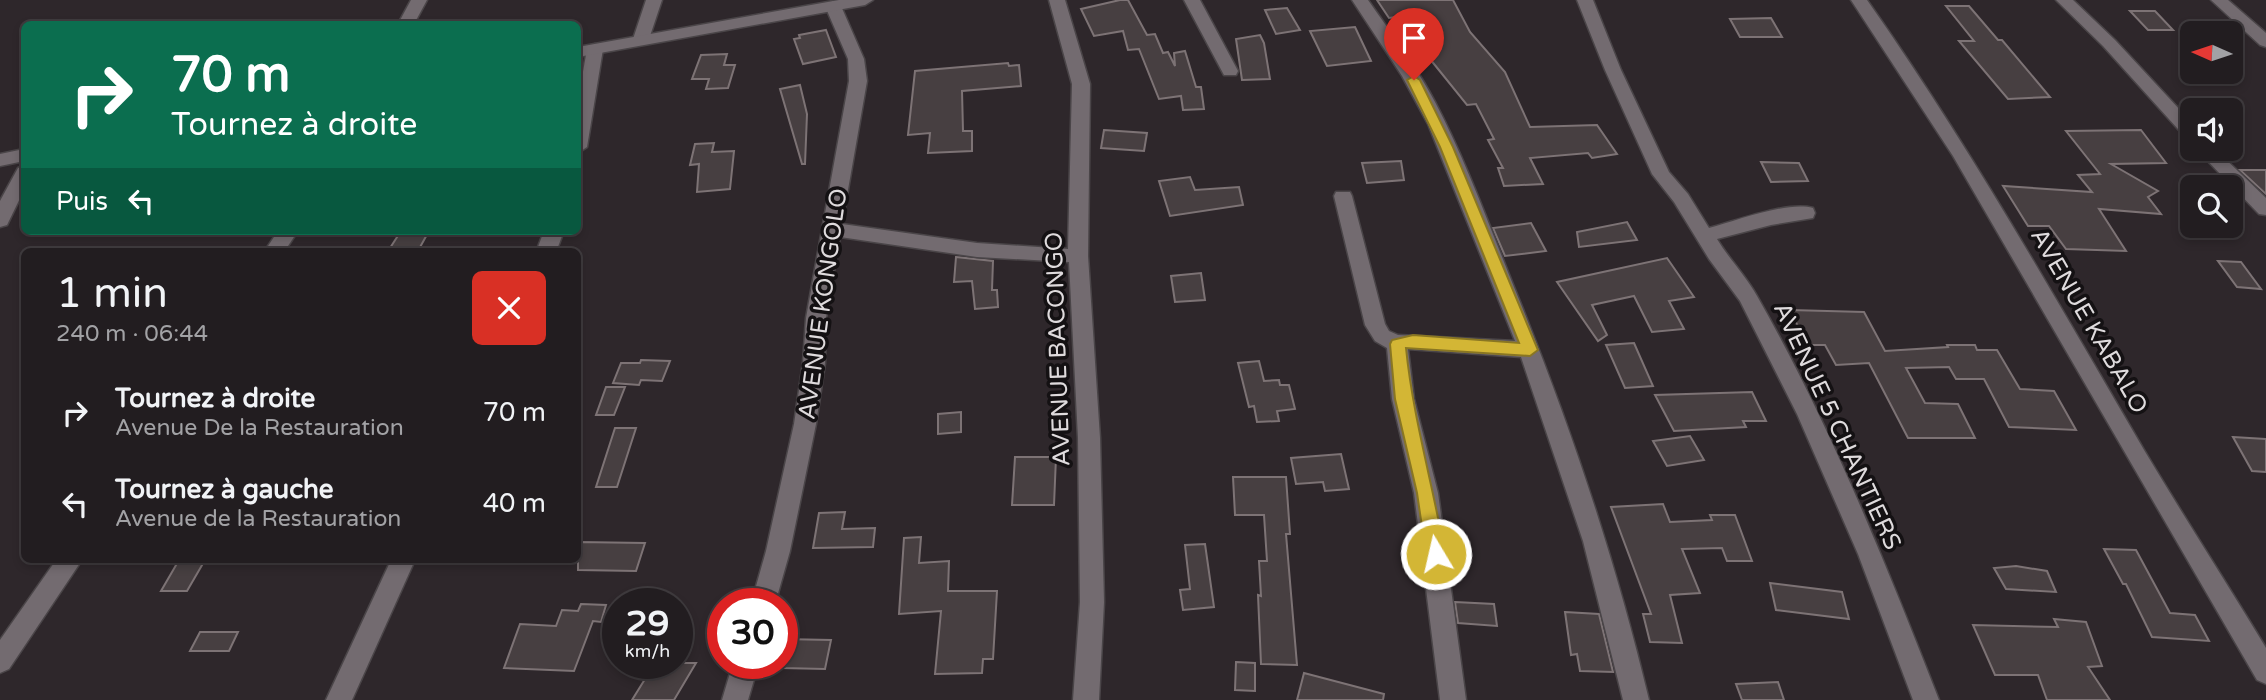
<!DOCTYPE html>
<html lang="fr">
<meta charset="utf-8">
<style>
:root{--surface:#221d20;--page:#2e2a2d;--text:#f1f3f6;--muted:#a2a2a5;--line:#3f3b3e}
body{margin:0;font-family:"Varela Round",sans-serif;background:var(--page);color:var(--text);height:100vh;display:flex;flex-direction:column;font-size:26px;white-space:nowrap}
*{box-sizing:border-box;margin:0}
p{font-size:23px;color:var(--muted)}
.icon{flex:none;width:38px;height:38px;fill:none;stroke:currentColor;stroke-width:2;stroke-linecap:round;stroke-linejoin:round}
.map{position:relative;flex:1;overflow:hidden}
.side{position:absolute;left:21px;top:248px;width:560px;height:315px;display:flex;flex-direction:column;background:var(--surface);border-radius:10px;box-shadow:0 4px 10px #0003,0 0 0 2px var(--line)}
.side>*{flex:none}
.hud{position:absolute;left:21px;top:21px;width:560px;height:214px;border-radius:10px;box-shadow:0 4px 10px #0003,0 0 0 2px var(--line);background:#0b6e4f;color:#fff;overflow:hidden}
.needle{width:46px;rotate:273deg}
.controls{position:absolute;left:2180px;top:21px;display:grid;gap:14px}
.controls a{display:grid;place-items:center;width:63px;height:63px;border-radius:10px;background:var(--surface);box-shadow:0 4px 10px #0003,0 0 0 2px var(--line);font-size:35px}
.speed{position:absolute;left:602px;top:588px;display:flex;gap:14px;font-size:35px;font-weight:700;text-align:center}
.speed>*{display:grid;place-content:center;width:91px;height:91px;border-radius:50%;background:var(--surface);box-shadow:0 4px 10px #0003,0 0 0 2px var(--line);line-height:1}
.speed small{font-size:18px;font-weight:400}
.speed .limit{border:10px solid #d22;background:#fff;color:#111}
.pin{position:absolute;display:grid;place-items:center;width:60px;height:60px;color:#fff;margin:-72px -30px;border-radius:50% 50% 50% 0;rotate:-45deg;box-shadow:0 0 7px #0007}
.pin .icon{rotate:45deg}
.me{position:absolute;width:77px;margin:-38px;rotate:351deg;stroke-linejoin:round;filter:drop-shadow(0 0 5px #0008)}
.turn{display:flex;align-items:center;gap:24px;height:147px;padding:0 35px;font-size:32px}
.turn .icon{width:91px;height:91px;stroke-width:2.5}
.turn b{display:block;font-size:49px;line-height:60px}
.then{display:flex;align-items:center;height:66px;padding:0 35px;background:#0003;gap:14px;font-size:26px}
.round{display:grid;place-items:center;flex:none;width:74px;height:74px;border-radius:10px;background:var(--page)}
.head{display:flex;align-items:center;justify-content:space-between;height:119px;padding:0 35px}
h1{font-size:42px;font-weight:600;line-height:52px}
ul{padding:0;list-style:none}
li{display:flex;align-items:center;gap:21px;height:91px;padding:0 35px}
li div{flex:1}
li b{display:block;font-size:26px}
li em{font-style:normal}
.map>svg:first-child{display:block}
</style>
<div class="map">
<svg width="2266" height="700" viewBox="0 0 2266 700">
<rect width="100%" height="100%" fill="#2e272b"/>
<g fill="#473f41" stroke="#7d7375" stroke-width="2">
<path d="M1120 0H1128L1147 35 1155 34 1163 53 1168 52 1175 66 1174 53 1185 51 1196 87H1201L1204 109 1183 110 1181 96 1159 99 1139 49 1128 50 1123 31 1094 36 1081 9Z"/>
<path d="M1377 0H1453L1470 32 1505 72 1530 127 1597 125 1617 154 1592 158 1588 153 1530 158 1543 184 1504 186 1498 168H1503L1488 140 1494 139 1476 104 1467 105 1430 59 1426 60 1402 16 1389 18Z"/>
<path d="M1946 6H1969L1998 40H2002L2050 97 2008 99 1959 41H1974Z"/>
<path d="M1287 8 1300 30 1276 34 1265 10Z"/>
<path d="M2130 11H2155L2173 30H2148Z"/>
<path d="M1771 18 1782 37H1740L1730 19Z"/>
<path d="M1355 27 1371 61 1327 66 1310 31Z"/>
<path d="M826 30 836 57 803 64 794 39 800 38 799 35Z"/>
<path d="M1260 35 1264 43 1270 79 1242 80 1236 39Z"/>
<path d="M727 54 724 65H735L728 88 706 89 709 79H692L701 55Z"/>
<path d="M1008 63 1009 66 1019 65 1021 86 962 91 963 131H972V151L928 153 930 133 908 135 915 71Z"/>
<path d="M800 85 807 114 805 164H802L780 89Z"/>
<path d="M1104 130 1147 133 1144 151 1101 148Z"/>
<path d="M2141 130 2166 163 2111 164 2158 191 2148 197 2161 214 2099 209 2126 251 2066 249 2049 226H2028L2003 186 2092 192 2078 175 2100 174 2066 131Z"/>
<path d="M714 143 712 152 734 151 730 189 697 192 699 164 690 165 695 144Z"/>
<path d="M1401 161 1404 180 1367 183 1362 163Z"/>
<path d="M1761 162 1799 163 1808 181 1771 182Z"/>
<path d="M2240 170H2266V194Z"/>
<path d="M1190 177 1195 190 1239 187 1243 205 1170 216 1159 181Z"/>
<path d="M1627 222 1637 240 1579 247 1577 232Z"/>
<path d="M1531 223 1546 251 1505 256 1493 228Z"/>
<path d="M401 231H429L419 249 390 248Z"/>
<path d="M956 257 993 261 992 290H997L998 307 975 309 972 281 954 282Z"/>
<path d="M1667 258 1694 297 1669 301 1684 329 1652 332 1634 296 1592 305 1607 335 1598 341 1557 282Z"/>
<path d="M2218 261 2241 262 2261 289 2237 287Z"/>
<path d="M1201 273 1205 300 1175 302 1171 276Z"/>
<path d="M1790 310 1864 312 1885 351 1948 347 1947 345H1975L1977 350H1997L2020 389 2054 391 2076 430 2009 427 1984 379H1956L1949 367 1906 368 1925 403 1958 404 1975 438H1908L1869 363 1836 365 1825 345H1807Z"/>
<path d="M1634 343 1653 386 1625 388 1606 345Z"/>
<path d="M641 360 670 361 662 381 641 380 639 385 613 383 621 363H640Z"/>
<path d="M1259 361 1264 381 1279 380 1280 385H1289L1295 409 1277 411 1279 421 1257 422 1254 406 1249 407 1238 363Z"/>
<path d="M606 387H625L614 415H596Z"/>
<path d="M1752 392 1766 421H1743L1746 427 1674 431 1655 395Z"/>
<path d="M961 412V432L938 434V414Z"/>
<path d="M615 428H636L617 487H596Z"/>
<path d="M1690 436 1704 460 1667 466 1653 441Z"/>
<path d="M2233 437 2266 439V472L2252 471Z"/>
<path d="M1341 454 1349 489 1325 491 1323 482 1296 484 1291 458Z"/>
<path d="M1015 457H1056L1054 505H1012Z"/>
<path d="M1233 477H1286L1290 534H1286L1297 665 1261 664 1258 595 1261 596 1259 561H1267L1264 515H1235Z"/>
<path d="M1663 504 1670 522 1712 520 1710 515H1735L1752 561H1727L1722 548 1682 549 1700 593 1670 595 1682 643 1650 642 1643 614H1651L1611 507Z"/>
<path d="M845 512 842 529 875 528 873 547 813 548 819 513Z"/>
<path d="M921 537 919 563 949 561 948 591H997L993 659H983L982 673 935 674 941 611 899 614 904 538Z"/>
<path d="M578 542 645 543 636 571 578 570Z"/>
<path d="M1205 544 1214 607 1183 610 1180 590 1190 589 1185 545Z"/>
<path d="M2104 549 2136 550 2170 613 2195 615 2209 641 2152 637 2126 584H2123Z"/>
<path d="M179 560H205L187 591H161Z"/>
<path d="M2016 566 2047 571 2056 592 2006 589 1994 568Z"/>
<path d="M1770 583 1842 592 1849 619 1776 610Z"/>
<path d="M1455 602 1494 604 1497 626 1458 623Z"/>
<path d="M581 604 606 605 601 622 593 621 574 671 504 668 520 624 556 626 562 610 578 611Z"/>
<path d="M1565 612 1599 614 1613 672 1580 671 1577 654 1571 655Z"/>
<path d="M2054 619 2086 622 2102 666 2088 667 2110 700H2047L2038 675H1995L1973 625 2058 627Z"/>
<path d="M200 632H238L229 651H190Z"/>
<path d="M782 639 831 640 825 669 782 668Z"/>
<path d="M1236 662 1255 663V691L1235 690Z"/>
<path d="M655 663H696L674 700H632Z"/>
<path d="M1304 673 1384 694 1383 700H1297Z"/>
<path d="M1778 682 1784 700H1742L1736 684Z"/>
</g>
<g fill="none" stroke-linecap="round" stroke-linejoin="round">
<defs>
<g id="street">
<path d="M411 0H427L414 24H398Z"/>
<path d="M646 0H662L649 39 641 44 633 39Z"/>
<path d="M1049 0H1065L1090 84 1088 256 1100 438 1104 602 1099 700H1073L1080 602 1078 438 1069 262 977 257 840 237 826 318 825 363 816 424 790 551 775 604H751L766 551 794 424 803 363 806 318 849 81 848 59 825 6 833 1 841 6 864 59 867 81 842 224 977 243 1068 249 1072 84Z"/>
<path d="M1184 0H1200L1238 71 1236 75H1224Z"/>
<path d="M1352 0H1368C1391 33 1416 66 1435 102 1466 161 1489 225 1514 287 1569 421 1615 558 1649 700H1623L1583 541 1521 357 1408 349 1414 399 1438 493 1466 700H1440L1414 493 1392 399 1387 348 1375 341 1365 325 1334 196 1336 192H1350L1352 196 1385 324 1389 331 1398 335 1515 341 1428 124 1402 76Z"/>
<path d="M1577 0H1593L1621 70 1669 172 1688 194 1709 228C1736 221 1787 201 1813 208L1815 213 1813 218 1771 225 1717 239C1729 259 1746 276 1757 296 1830 424 1885 562 1939 700H1913L1858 554 1797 414 1740 301 1709 259 1674 202 1652 174 1605 70Z"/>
<path d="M1851 0H1867C1969 145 2055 298 2144 450 2184 517 2226 582 2266 648V684L2257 680 1953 156Z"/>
<path d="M2056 0H2073L2115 40 2193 124V141L2187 139 2103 46Z"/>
<path d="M2211 0H2228L2266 33V47L2260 45Z"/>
<path d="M595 44 603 49 587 147 578 153V100L587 49Z"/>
<path d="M2196 149H2215L2266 198V215L2259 214Z"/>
<path d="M24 166V190L7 225 0 227V201L18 168Z"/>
<path d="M278 231H298L284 252H264Z"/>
<path d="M544 231H564L556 252H536Z"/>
<path d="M56 560H82L9 669 0 673V640Z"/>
<path d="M391 560H415L352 700H326Z"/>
<path d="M733 663H759L748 700H722Z"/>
</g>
<g id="secondary">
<path d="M839 0H873L865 5 578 57V47Z"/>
<path d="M24 149V161L0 166V154Z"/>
</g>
</defs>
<use href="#street" stroke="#4a4548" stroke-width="3"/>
<use href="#secondary" stroke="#4a4548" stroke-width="3"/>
<use href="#street" fill="#736b70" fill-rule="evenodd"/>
<use href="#secondary" fill="#736b70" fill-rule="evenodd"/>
</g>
<path fill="#d3b635" stroke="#897622" stroke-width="2" d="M1414 76 1420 80 1453 147 1538 350 1530 356 1406 348C1413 418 1433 485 1445 554L1442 560 1436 562 1429 560 1426 554 1417 493 1395 399 1390 344 1392 340 1413 335 1519 343 1440 147 1407 80Z"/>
<g text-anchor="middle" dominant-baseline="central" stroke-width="7" stroke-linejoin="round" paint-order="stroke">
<g font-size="24" fill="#dfdbdd" stroke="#141113">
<text transform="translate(823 304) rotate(-82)">AVENUE KONGOLO</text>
<text transform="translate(2089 321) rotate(60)">AVENUE KABALO</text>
<text transform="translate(1058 349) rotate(-92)">AVENUE BACONGO</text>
<text transform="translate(1837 426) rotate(65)">AVENUE 5 CHANTIERS</text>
</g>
</g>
</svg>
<div class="controls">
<a><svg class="needle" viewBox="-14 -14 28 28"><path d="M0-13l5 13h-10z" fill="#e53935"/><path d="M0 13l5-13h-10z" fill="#a2a2a5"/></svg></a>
<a><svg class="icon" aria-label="sound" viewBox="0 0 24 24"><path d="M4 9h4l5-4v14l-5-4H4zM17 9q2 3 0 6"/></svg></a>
<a><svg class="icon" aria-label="search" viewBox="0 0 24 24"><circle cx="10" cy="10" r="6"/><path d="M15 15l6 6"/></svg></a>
</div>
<div class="speed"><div>29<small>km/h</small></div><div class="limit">30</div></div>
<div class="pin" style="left:1414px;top:80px;background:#d93025"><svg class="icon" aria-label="arrive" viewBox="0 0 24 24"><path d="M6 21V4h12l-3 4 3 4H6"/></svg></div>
<svg class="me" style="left:1436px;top:554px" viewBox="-20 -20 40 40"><circle r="17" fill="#d3b635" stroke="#fff" stroke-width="3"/><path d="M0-11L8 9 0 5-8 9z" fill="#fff"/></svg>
<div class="hud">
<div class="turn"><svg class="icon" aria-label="right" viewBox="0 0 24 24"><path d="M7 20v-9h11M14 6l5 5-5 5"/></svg><div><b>70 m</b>Tournez à droite</div></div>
<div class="then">Puis<svg class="icon" aria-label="left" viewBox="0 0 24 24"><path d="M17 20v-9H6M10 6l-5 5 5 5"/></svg></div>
</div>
<section class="side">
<div class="head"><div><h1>1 min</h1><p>240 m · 06:44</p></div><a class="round" style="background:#d93025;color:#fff"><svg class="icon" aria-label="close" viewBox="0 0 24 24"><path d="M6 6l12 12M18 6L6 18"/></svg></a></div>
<ul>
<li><svg class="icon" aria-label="right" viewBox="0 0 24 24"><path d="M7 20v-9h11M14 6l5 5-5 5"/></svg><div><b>Tournez à droite</b><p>Avenue De la Restauration</p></div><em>70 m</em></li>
<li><svg class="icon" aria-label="left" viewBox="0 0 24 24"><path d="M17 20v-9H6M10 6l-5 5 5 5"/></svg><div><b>Tournez à gauche</b><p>Avenue de la Restauration</p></div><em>40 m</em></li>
</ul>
</section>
</div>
